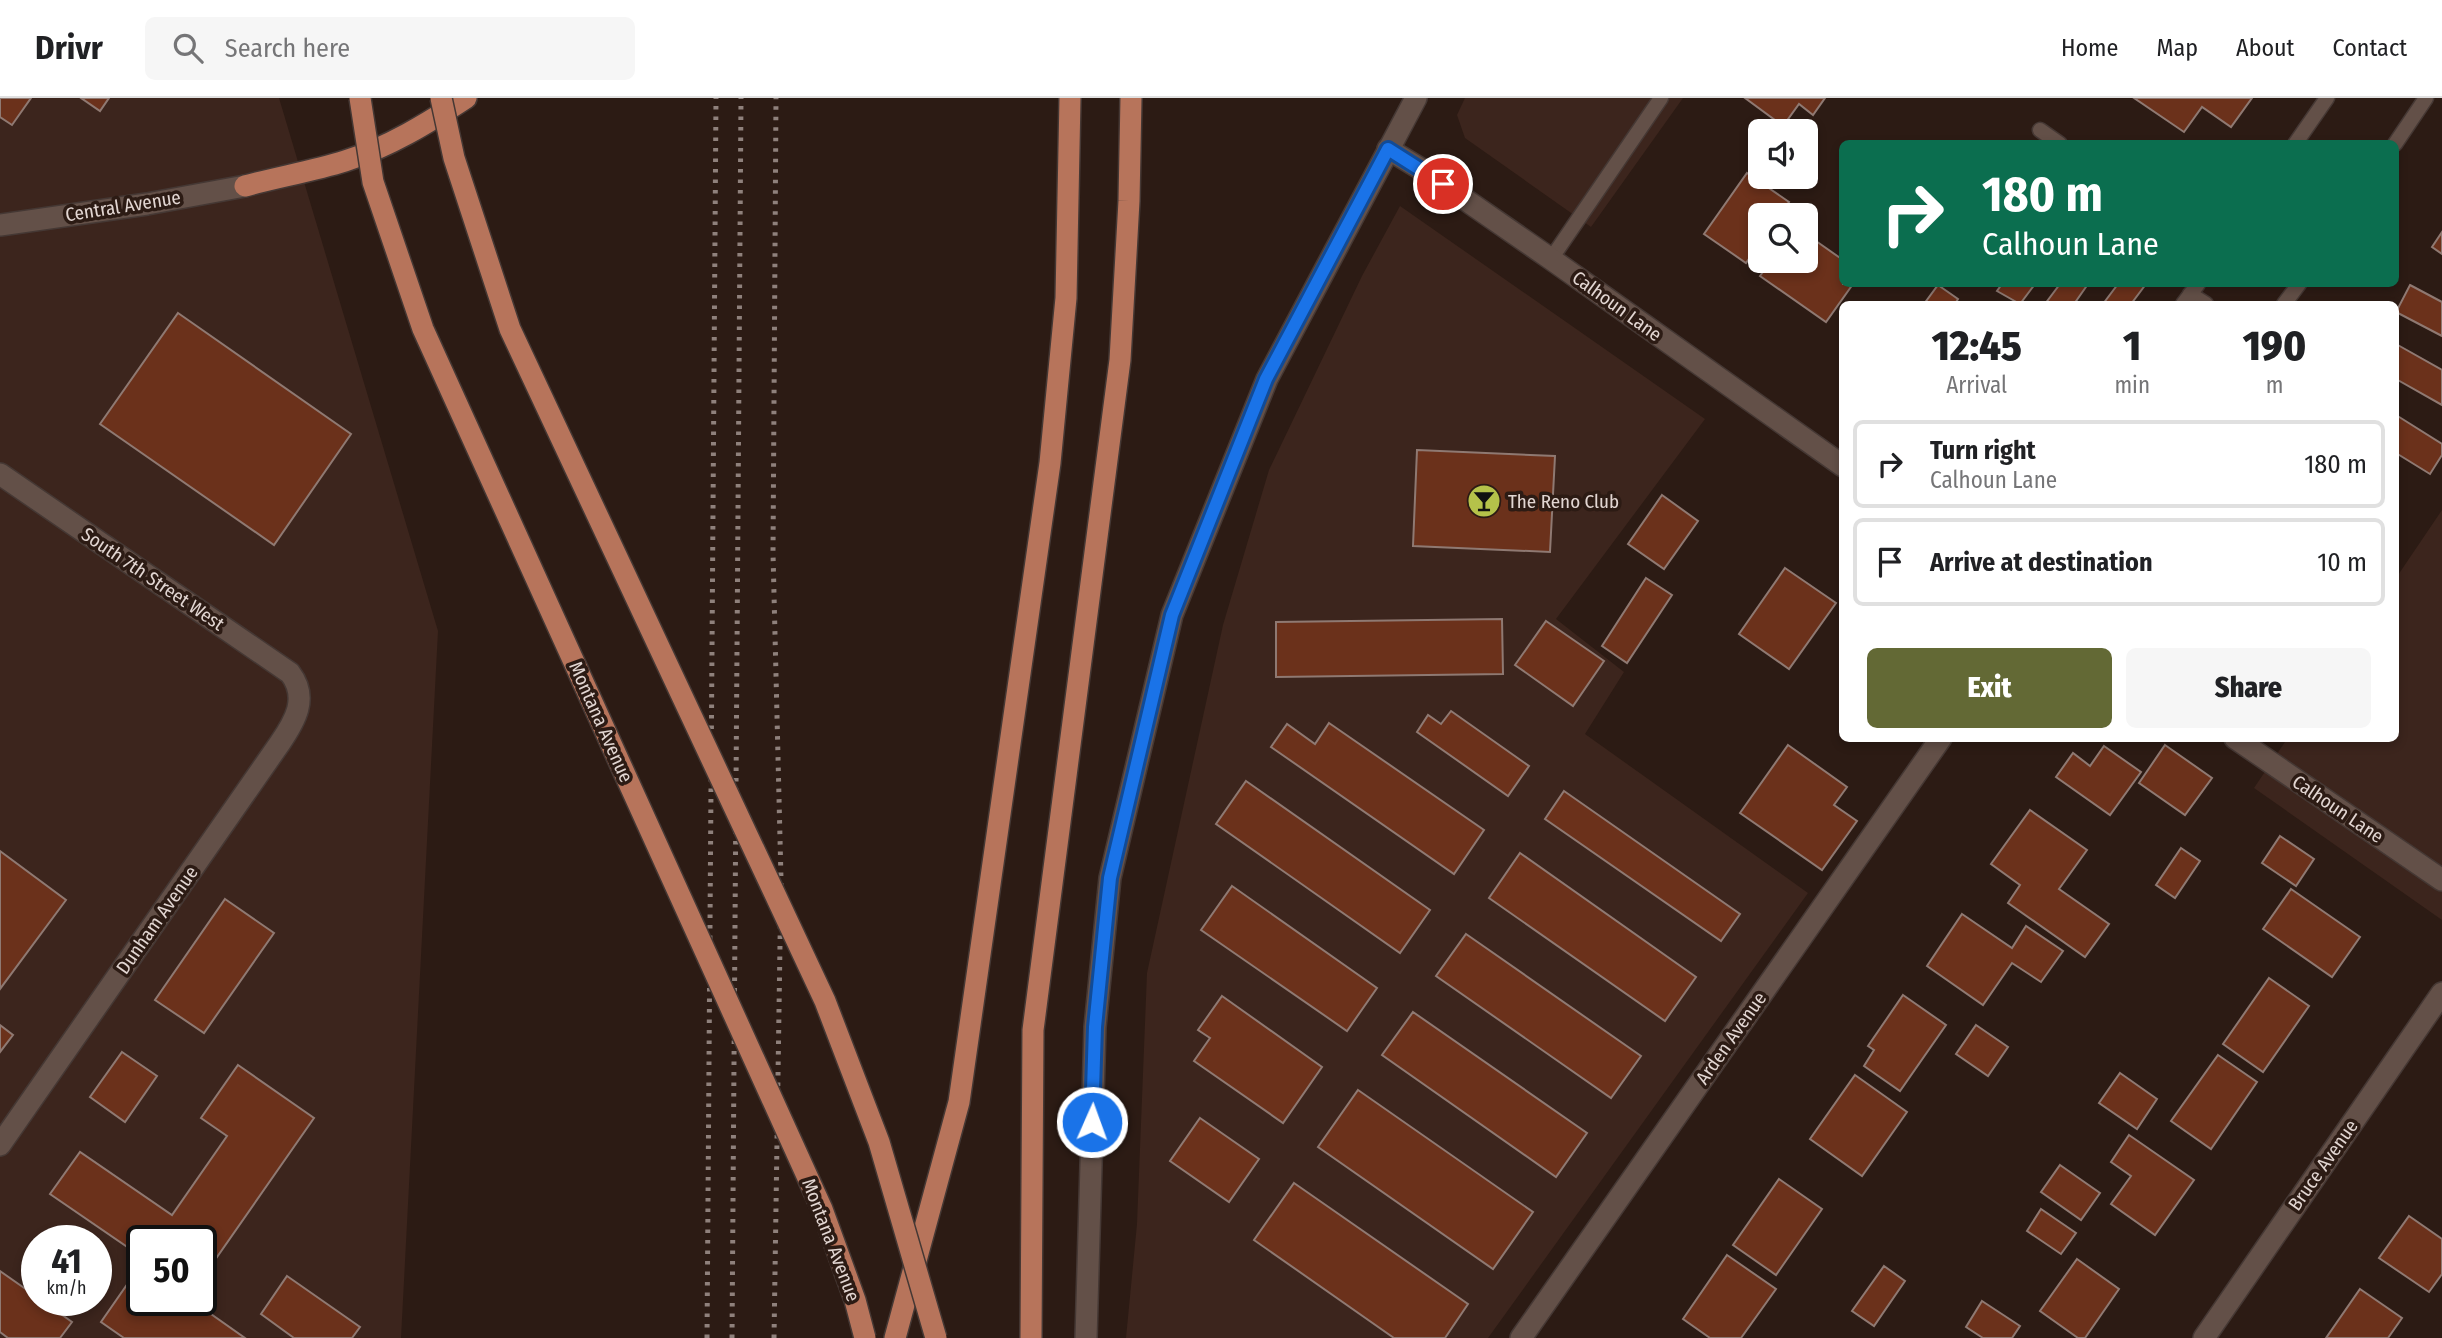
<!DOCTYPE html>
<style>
:root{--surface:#fff;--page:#f6f6f6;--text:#202124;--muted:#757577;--line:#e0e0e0;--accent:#636935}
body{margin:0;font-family:"Fira Sans Condensed",sans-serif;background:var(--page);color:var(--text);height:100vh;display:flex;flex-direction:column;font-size:26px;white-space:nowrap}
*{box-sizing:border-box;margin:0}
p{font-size:23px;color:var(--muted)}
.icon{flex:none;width:38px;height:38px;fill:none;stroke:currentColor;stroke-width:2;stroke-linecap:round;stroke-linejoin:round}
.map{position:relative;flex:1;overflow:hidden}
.side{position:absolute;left:1839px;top:203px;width:560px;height:441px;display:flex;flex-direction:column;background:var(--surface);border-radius:10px;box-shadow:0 4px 10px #0003}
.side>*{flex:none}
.banner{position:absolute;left:1839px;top:42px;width:560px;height:147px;border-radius:10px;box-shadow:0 4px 10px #0003;background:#0b6e4f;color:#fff;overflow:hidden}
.buttons{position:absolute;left:1748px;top:21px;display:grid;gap:14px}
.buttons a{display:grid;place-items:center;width:70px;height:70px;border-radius:10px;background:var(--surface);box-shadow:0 4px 10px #0003;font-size:35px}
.speed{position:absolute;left:21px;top:1127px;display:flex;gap:14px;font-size:35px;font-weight:700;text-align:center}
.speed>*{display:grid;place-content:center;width:91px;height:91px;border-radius:50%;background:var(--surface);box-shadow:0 4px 10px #0003;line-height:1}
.speed small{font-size:18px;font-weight:400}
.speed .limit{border:4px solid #111;border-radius:10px;background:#fff;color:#111}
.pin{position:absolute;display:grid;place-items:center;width:60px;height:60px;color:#fff;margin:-30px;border:4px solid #fff;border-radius:50%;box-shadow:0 2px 7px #0007}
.me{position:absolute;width:77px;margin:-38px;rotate:2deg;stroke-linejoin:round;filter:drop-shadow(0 0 5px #0008)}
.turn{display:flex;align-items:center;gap:24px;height:147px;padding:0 28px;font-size:32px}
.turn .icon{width:91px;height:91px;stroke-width:2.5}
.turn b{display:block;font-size:49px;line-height:60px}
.eta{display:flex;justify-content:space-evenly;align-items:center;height:119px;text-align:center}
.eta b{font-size:42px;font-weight:800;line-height:49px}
.action{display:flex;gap:14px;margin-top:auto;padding:14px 28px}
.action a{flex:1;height:80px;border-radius:10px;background:var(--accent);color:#fff;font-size:28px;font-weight:800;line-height:80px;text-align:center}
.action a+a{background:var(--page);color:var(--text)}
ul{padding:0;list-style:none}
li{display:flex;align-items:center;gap:21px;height:88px;margin:0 14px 10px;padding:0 14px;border:4px solid var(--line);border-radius:10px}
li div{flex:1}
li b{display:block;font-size:26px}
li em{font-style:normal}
header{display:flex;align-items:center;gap:42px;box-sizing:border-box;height:98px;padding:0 35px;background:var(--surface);border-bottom:2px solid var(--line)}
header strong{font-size:33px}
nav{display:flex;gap:38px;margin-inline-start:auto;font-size:24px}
.search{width:490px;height:63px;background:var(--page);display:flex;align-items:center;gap:18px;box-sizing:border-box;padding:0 24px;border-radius:10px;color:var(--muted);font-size:26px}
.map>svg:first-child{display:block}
</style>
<header>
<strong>Drivr</strong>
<div class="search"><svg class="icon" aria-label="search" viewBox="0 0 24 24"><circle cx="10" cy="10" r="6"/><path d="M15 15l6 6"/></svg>Search here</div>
<nav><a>Home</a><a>Map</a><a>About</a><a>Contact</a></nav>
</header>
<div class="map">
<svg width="2442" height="1240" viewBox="0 0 2442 1240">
<rect width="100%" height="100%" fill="#2c1b14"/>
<g fill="#3c251d" fill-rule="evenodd">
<path d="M0 0H279L438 533 401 1240H0ZM37 1143H96V1202H37ZM142 1143H201V1202H142Z"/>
<path d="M1465 0H1683L1591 129 1465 40 1457 17Z"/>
<path d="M1400 108 1705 321 1556 521 1624 574 1585 636 1808 795 1488 1240H1126L1137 1126 1147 875 1223 527 1269 372 1362 178Z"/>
<path d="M2442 412V822L2254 690 2287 641 2396 640V480Z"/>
</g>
<g fill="#6b311b" stroke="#8f7972" stroke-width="2">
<path d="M0 0H31L12 27 0 19Z"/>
<path d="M81 0H109L100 13Z"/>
<path d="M1745 0H1825L1813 17 1799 6 1783 28Z"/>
<path d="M2134 0H2252L2231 29 2202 9 2184 34Z"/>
<path d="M1747 75 1789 104 1780 117H1760V145L1746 165 1704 136Z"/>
<path d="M2442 134V156L2432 149Z"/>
<path d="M1806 136 1843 162V186H1853L1826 224 1760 178 1771 163H1806Z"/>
<path d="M2002 186H2035L2020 206 1997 193Z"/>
<path d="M2060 186H2088L2074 206H2045Z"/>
<path d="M2118 186H2146L2131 206H2103Z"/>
<path d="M1938 187 1958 201 1955 206H1924Z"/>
<path d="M2410 187 2442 204V238L2396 214Z"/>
<path d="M178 215 351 336 274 447 100 326Z"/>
<path d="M2396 246 2442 272V307L2396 281Z"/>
<path d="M2396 317 2442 346V357L2430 376 2396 355Z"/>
<path d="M1417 352 1555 358 1550 454 1413 448Z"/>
<path d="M1662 397 1698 423 1664 471 1628 446Z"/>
<path d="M1785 470 1836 505 1789 571 1739 536Z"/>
<path d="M1646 480 1672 497 1627 565 1602 548Z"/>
<path d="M1502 521 1503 576 1276 579V524Z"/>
<path d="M1546 523 1604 563 1573 608 1515 567Z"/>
<path d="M1451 613 1529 668 1508 698 1417 634 1428 617 1441 626Z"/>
<path d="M1329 625 1484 732 1454 776 1271 649 1287 626 1315 646Z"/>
<path d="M1788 647 1847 689 1834 707 1857 723 1822 772 1740 715Z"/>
<path d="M2165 647 2212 680 2185 717 2139 685Z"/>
<path d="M2104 648 2141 674 2110 717 2056 679 2073 655 2090 668Z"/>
<path d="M1246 683 1430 812 1400 855 1216 726Z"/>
<path d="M1564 693 1740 816 1721 843 1545 721Z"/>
<path d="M2030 712 2087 752 2059 791 2109 826 2085 859 2008 805 2020 787 1991 766Z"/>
<path d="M2280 738 2314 761 2296 788 2262 765Z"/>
<path d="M2181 750 2200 763 2175 800 2156 787Z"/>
<path d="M0 753 66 802 0 891Z"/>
<path d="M1520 755 1696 879 1665 923 1489 800Z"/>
<path d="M1232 788 1377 890 1347 933 1201 832Z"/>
<path d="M2291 791 2360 839 2332 879 2263 831Z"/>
<path d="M225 801 274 835 204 935 155 902Z"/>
<path d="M1962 816 2012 850 2026 828 2063 853 2041 884 2012 865 1983 907 1927 868Z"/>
<path d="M1466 836 1641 958 1611 1000 1436 878Z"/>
<path d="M2269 880 2309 908 2263 974 2223 946Z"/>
<path d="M1903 897 1946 927 1900 993 1864 968 1874 952 1868 948Z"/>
<path d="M1222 898 1322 969 1283 1025 1194 963 1210 940 1198 932Z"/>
<path d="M1413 914 1587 1035 1556 1079 1382 957Z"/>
<path d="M0 927 13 937 0 954Z"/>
<path d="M1976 927 2008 949 1988 978 1956 956Z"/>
<path d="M122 954 157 978 125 1024 90 999Z"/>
<path d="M2218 957 2257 984 2211 1051 2171 1023Z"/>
<path d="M238 967 314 1020 201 1182V1143H142V1159L50 1096 80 1054 172 1117 227 1038 201 1020Z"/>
<path d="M2120 975 2157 1001 2137 1031 2099 1005Z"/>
<path d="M1855 977 1907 1014 1862 1078 1810 1041Z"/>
<path d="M1358 992 1533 1114 1493 1171 1318 1049Z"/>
<path d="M1200 1020 1259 1061 1229 1104 1170 1063Z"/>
<path d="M2129 1037 2194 1082 2155 1137 2111 1106 2131 1078 2111 1064Z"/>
<path d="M2060 1067 2100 1095 2081 1122 2041 1094Z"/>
<path d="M1779 1081 1822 1111 1776 1177 1733 1147Z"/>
<path d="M1294 1085 1468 1206 1445 1240H1394L1254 1142Z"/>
<path d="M2041 1111 2076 1135 2061 1156 2027 1133Z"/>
<path d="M2409 1118 2442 1141V1176L2429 1194 2379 1160Z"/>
<path d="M1727 1157 1776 1191 1741 1240H1710L1683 1221Z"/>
<path d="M2077 1161 2119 1191 2085 1240H2078L2040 1213Z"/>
<path d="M142 1165V1202H191L245 1240H124L101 1224Z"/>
<path d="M1884 1168 1905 1183 1874 1228 1852 1213Z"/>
<path d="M0 1173 37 1199V1202H41L72 1224 60 1240H8L0 1234Z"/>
<path d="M287 1178 360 1229 352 1240H294L261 1216Z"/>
<path d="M2360 1191 2402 1220 2388 1240H2326Z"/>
<path d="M1982 1203 2020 1228 2012 1240H1983L1966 1229Z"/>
</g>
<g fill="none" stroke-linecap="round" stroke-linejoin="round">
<defs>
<g id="lane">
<path d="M2040 32 2060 46"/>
<path d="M2295 46 2327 0"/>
<path d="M2395 46 2426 0"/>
<path d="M1551 161 1661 0"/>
<path d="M2190 196 2206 206"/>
<path d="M2183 206 2198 186"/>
<path d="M2284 206 2299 186"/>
</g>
<g id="street">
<path d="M0 376 290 575C309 600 295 623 280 645L0 1047"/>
<path d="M1521 1240 1941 640"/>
<path d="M2204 1240 2442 895"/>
</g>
<g id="secondary">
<path d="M1388 51 1421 71 1551 161 1843 368"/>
<path d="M0 127 147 106 245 88"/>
<path d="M2235 640 2442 782"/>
<path d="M1086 1240 1095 929 1110 780 1172 517 1267 281 1416 0"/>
</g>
<g id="primary">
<path d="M245 88C278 79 313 73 345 63 389 49 428 25 466 0"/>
<path d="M895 1240 959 1004 1050 365 1066 200 1070 0"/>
<path d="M1031 1240 1033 932 1120 262 1129 103 1131 0"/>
</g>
</defs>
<use href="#lane" stroke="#453834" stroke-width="17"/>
<use href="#street" stroke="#453834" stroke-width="24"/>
<use href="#secondary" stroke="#453834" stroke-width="24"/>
<use href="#primary" stroke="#453834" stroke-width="24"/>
<use href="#lane" stroke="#635048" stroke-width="14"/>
<use href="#street" stroke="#635048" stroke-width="21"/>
<use href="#secondary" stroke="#635048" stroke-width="21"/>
<use href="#primary" stroke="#b7745b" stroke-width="21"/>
<g stroke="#8f817c" stroke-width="5" stroke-dasharray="3.5 7" stroke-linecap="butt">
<path d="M707 1240 716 0"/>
<path d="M732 1240 741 0"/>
<path d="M774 1240 781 781 773 455 776 0"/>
</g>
<defs>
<g id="primary-bridge">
<path d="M360 0 373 84 423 231 822 1111 855 1202 865 1240"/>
<path d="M441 0 454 60 510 231 825 903 879 1044 936 1240"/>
</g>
</defs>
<use href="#primary-bridge" stroke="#453834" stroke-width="24" stroke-linecap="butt"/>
<use href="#primary-bridge" stroke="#b7745b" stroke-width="21"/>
</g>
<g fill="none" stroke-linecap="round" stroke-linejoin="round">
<defs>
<path id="route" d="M1092 1024 1095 929 1110 780 1172 517 1266 281 1388 51 1443 86"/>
</defs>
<use href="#route" stroke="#114b97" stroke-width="18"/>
<use href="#route" stroke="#1a73e8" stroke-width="12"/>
</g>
<defs>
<symbol id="bar-disc" viewBox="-11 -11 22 22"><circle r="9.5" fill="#b5c24a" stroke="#2c1b14"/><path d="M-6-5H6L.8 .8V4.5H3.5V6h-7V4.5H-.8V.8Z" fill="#111"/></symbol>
</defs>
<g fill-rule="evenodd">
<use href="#bar-disc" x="1465" y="384" width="38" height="38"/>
</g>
<g text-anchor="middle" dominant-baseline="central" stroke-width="7" stroke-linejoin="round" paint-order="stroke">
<g font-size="19" fill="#e2d6d2" stroke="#2c1b14">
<text transform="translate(123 108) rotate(-9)">Central Avenue</text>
<text transform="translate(1617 208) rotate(36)">Calhoun Lane</text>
<text transform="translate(153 481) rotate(34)">South 7th Street West</text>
<text transform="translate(601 624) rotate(66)">Montana Avenue</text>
<text transform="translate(2338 711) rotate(34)">Calhoun Lane</text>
<text transform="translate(157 822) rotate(-55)">Dunham Avenue</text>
<text transform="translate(1731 940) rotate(-55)">Arden Avenue</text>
<text transform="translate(2323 1067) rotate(-55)">Bruce Avenue</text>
<text transform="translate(831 1142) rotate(69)">Montana Avenue</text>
</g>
<g font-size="19" fill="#e2d6d2" stroke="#2c1b14" text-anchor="start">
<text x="1508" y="403">The Reno Club</text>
</g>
</g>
</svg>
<div class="buttons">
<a><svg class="icon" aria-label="sound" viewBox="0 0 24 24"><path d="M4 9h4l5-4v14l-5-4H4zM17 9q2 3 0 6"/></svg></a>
<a><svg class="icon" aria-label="search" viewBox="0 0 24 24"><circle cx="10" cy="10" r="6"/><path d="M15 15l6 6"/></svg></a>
</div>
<div class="speed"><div>41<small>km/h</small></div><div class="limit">50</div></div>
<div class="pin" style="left:1443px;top:86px;background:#d93025"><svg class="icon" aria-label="arrive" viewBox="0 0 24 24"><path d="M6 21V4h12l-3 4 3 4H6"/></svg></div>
<svg class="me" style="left:1092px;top:1024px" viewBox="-20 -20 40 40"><circle r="17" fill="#1a73e8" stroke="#fff" stroke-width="3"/><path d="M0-11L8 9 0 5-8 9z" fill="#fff"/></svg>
<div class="banner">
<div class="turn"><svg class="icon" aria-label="right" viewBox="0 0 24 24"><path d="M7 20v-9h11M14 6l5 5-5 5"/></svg><div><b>180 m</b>Calhoun Lane</div></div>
</div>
<section class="side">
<div class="eta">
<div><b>12:45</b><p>Arrival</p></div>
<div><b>1</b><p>min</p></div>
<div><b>190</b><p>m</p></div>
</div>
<ul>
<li><svg class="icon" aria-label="right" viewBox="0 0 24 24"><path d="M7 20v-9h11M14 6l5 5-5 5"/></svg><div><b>Turn right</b><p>Calhoun Lane</p></div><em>180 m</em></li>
<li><svg class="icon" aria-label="arrive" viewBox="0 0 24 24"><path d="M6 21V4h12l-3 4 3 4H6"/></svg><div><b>Arrive at destination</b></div><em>10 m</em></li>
</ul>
<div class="action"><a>Exit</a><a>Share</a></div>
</section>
</div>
